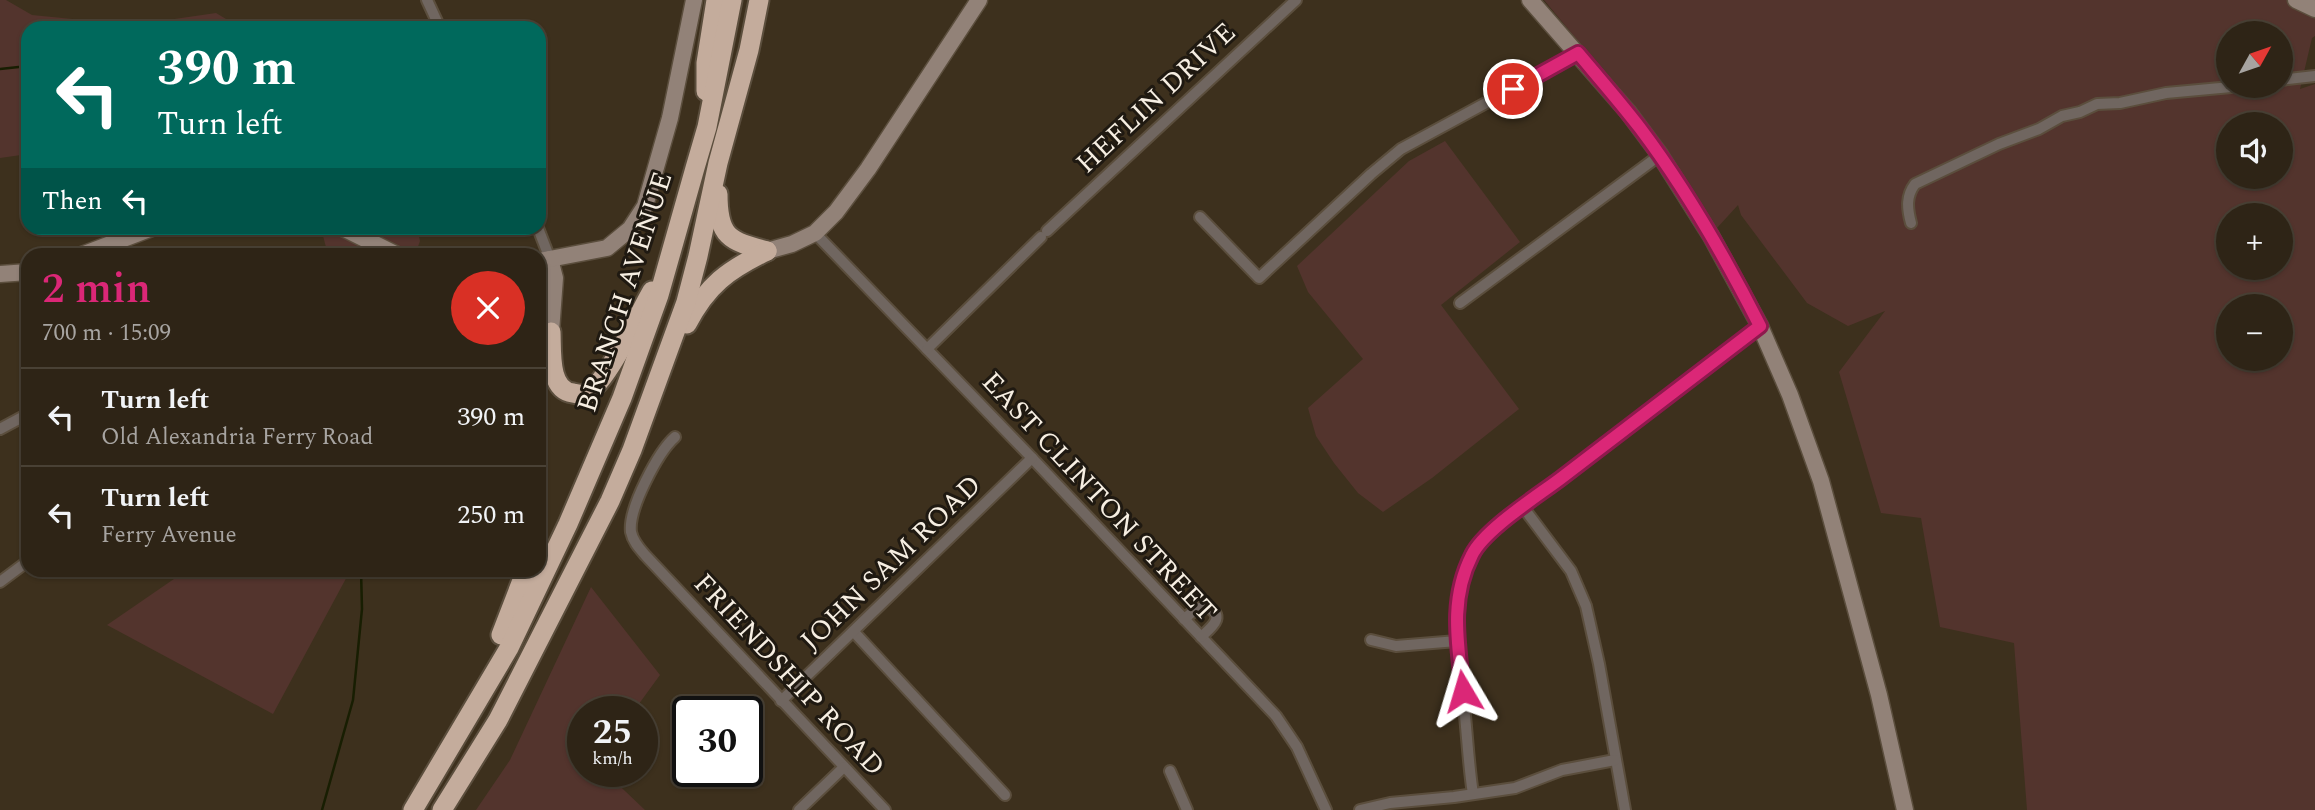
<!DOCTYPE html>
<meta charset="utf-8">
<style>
:root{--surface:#2e2416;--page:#362c1f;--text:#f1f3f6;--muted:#a7a4a1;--line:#494135;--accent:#db2777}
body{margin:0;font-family:Spectral,serif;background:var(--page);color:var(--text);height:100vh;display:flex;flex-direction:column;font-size:26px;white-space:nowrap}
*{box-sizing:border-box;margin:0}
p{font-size:23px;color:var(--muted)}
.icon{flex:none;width:38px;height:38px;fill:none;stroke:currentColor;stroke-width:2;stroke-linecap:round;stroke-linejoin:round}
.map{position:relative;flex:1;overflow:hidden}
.drawer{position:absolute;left:21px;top:248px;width:525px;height:329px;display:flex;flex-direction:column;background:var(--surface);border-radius:21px;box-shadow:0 2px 5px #0004,0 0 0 2px var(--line)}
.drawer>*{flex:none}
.hud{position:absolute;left:21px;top:21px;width:525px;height:214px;border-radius:21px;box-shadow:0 2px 5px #0004,0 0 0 2px var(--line);background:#00695c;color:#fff;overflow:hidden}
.needle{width:46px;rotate:50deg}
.buttons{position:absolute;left:2216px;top:21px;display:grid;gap:14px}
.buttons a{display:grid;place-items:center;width:77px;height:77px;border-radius:50%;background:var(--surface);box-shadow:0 2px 5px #0004,0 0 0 2px var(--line);font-size:35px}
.speed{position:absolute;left:567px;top:696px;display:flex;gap:14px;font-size:35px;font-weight:700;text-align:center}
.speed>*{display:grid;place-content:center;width:91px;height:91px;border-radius:50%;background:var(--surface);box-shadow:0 2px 5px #0004,0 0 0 2px var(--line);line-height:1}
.speed small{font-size:18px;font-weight:400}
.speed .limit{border:4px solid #111;border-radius:10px;background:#fff;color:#111}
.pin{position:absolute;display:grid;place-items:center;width:60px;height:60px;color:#fff;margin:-30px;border:4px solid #fff;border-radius:50%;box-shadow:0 2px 7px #0007}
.me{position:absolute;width:77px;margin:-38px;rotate:353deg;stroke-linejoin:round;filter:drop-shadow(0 0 5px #0008)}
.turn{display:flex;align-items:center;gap:24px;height:147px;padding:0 21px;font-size:32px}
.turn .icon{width:91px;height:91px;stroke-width:2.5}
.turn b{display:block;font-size:49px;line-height:60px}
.then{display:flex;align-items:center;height:66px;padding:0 21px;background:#0003;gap:14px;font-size:26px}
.round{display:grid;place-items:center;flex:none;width:74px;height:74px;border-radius:37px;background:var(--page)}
.head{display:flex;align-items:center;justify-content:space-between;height:119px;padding:0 21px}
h1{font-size:42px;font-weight:600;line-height:52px;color:var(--accent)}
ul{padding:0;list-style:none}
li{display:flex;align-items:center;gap:21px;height:98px;padding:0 21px;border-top:2px solid var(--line)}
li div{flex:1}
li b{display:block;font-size:26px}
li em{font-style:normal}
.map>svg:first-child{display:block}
</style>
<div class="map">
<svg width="2315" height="810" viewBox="0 0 2315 810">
<rect width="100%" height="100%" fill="#3d301d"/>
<g fill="#53342d" fill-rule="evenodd">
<path d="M0 0H6L32 15 133 25 216 13 241 28H28V154L0 158Z"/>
<path d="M1544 0H2315V36L2312 38 2300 89 2315 84V810H2027L2014 643 1940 627 1921 518 1881 513 1839 372 1885 311 1848 326 1807 303 1741 215 1738 205 1717 228 1646 123ZM2228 33H2280V86H2228ZM2228 124H2280V177H2228ZM2228 215H2280V268H2228ZM2228 306H2280V359H2228Z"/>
<path d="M1445 141 1520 242 1441 305 1519 409 1432 478 1383 512 1358 493 1334 463 1316 436 1308 408 1363 359 1308 292 1297 266 1409 161Z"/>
<path d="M321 228H417L420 241 415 255H328Z"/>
<path d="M187 570 350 571 273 714 107 625Z"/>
<path d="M591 587 660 675 633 712H583V772H605L645 810H476L510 760Z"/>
</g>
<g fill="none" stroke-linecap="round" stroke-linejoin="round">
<g stroke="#181e02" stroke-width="2.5">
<path d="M0 69 28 66"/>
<path d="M373 234V228"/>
<path d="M370 256 371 253"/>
<path d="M322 810 353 700 362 609 361 570"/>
</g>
<defs>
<g id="street">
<path d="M427 0 440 28"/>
<path d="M2280 80 2315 76"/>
<path d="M1200 217 1259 278 1371 174 1401 149 1578 53"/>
<path d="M1911 223C1907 208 1906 196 1915 184L1999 144 2039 129 2062 116 2080 112 2097 104 2120 103 2166 93 2242 86"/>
<path d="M538 228 550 259"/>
<path d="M1047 231 1296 0"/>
<path d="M815 233 1032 458 1276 716 1297 747 1326 810"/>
<path d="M1460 303 1660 155"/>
<path d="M927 349 1041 237"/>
<path d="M0 429 28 414"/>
<path d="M675 437C658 452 628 509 631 532 633 542 640 549 646 556L885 810"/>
<path d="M1523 507 1571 571 1586 606 1599 664 1625 810"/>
<path d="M0 582 28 561"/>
<path d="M1184 619 1195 610 1204 606C1228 615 1212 627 1201 637"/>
<path d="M854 632 1005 795"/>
<path d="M1371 640 1396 646 1457 641"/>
<path d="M781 701 1032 458"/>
<path d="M1170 771 1187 810"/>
<path d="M1473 794C1468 762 1467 729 1463 697 1457 636 1442 575 1494 529L1760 326"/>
<path d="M799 810 844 767"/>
<path d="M1360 810 1390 803 1454 797 1515 788 1562 770 1615 760"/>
</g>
<g id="secondary">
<path d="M1530 0 1628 112 1660 155 1711 236 1760 326 1790 395 1821 481 1879 695 1905 810"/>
<path d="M2296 0 2315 9"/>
<path d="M343 228 399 256"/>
<path d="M767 251 792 244 815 233 836 212 868 169 979 0"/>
<path d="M79 256 152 228"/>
<path d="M550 259 555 278 551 332"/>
<path d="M539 261 607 248 630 229 645 206 670 118 694 0"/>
<path d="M0 274 28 272"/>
</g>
<g id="highway">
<path d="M706 91V63L716 0"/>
<path d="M718 194C718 237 729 241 767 251"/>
<path d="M687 324C707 285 728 270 767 251"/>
<path d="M551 332C552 350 548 390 573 393 577 394 580 395 584 394 604 390 640 311 652 291"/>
<path d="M539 377 540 339"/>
<path d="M501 635 526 570"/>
<path d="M413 810 509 648 568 524 622 398 659 295 695 168 707 127 732 0"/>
<path d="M442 810 498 720 610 501 632 450 686 302 698 256 718 163 749 50 759 0"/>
</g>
</defs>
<use href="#street" stroke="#5b4e3d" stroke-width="14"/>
<use href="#secondary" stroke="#5b4e3d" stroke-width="19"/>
<use href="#highway" stroke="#5b4e3d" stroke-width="23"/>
<use href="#street" stroke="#706660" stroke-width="10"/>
<use href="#secondary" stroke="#928278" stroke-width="16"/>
<use href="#highway" stroke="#c4ac9c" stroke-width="19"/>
</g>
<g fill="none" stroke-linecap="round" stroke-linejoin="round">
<defs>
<path id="route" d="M1463 691C1458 644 1449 600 1472 555 1484 530 1536 497 1560 479 1627 428 1693 377 1760 326 1725 257 1686 189 1640 128 1620 102 1599 78 1578 53L1513 89"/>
</defs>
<use href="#route" stroke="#8e194d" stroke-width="18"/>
<use href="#route" stroke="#db2777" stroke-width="12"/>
</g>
<g text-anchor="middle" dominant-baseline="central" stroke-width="6" stroke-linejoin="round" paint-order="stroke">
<g font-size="28" fill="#f6eee2" stroke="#1f1911">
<text transform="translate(1156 98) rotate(-43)">HEFLIN DRIVE</text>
<text transform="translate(625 292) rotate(-72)">BRANCH AVENUE</text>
<text transform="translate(1099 497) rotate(47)">EAST CLINTON STREET</text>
<text transform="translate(891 563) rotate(-44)">JOHN SAM ROAD</text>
<text transform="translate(789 675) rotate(47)">FRIENDSHIP ROAD</text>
</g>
</g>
</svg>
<div class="buttons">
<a><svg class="needle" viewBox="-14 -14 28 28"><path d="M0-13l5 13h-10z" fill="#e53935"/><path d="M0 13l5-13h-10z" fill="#a7a4a1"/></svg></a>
<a><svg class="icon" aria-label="sound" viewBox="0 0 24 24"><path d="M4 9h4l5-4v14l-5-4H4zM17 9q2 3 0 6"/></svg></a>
<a>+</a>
<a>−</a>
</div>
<div class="speed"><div>25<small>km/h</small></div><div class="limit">30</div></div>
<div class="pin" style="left:1513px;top:89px;background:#d93025"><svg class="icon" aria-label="arrive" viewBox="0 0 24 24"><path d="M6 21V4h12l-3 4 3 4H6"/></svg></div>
<svg class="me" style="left:1463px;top:691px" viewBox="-20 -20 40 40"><path d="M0-17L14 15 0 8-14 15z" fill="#db2777" stroke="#fff" stroke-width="4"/></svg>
<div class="hud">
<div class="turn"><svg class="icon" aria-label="left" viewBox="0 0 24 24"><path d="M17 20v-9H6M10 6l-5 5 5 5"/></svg><div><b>390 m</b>Turn left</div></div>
<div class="then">Then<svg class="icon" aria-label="left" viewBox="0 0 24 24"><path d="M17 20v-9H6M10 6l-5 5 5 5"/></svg></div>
</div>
<section class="drawer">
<div class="head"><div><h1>2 min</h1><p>700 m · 15:09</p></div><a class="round" style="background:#d93025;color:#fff"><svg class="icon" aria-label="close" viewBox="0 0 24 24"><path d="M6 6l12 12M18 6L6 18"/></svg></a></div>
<ul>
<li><svg class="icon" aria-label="left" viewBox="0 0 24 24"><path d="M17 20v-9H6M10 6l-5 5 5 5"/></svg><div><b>Turn left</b><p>Old Alexandria Ferry Road</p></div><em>390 m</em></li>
<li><svg class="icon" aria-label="left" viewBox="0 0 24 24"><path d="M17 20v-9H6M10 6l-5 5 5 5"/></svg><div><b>Turn left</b><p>Ferry Avenue</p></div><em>250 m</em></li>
</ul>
</section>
</div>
